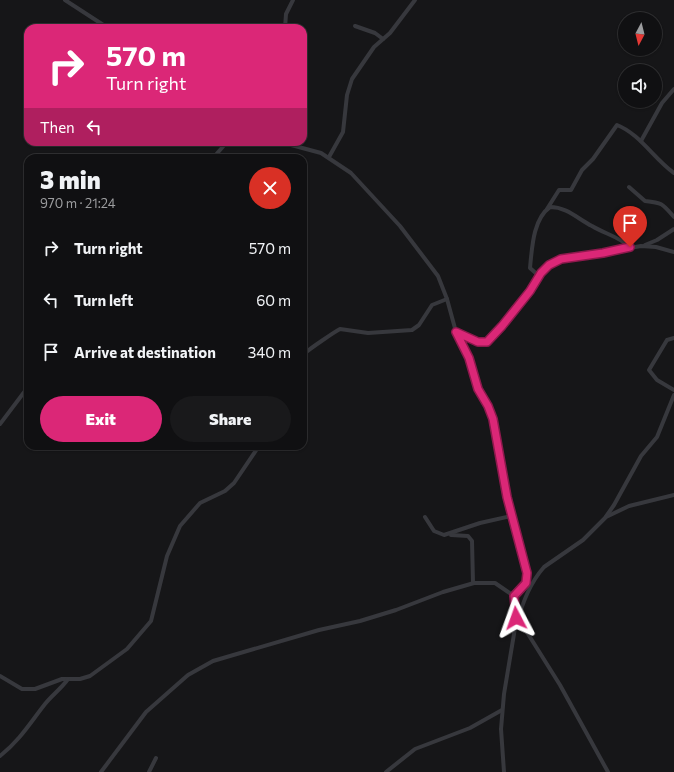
<!DOCTYPE html>
<meta charset="utf-8">
<style>
:root{--surface:#101012;--page:#19191b;--text:#f1f3f6;--muted:#9c9d9f;--line:#303032;--accent:#db2777}
body{margin:0;font-family:Commissioner,sans-serif;background:var(--page);color:var(--text);height:100vh;display:flex;flex-direction:column;font-size:15px;white-space:nowrap}
*{box-sizing:border-box;margin:0}
p{font-size:13px;color:var(--muted)}
.icon{flex:none;width:22px;height:22px;fill:none;stroke:currentColor;stroke-width:2;stroke-linecap:round;stroke-linejoin:round}
.map{position:relative;flex:1;overflow:hidden}
.panel{position:absolute;left:24px;top:154px;width:283px;height:296px;display:flex;flex-direction:column;background:var(--surface);border-radius:12px;box-shadow:0 1px 3px #0004,0 0 0 1px var(--line)}
.panel>*{flex:none}
.top-card{position:absolute;left:24px;top:24px;width:283px;height:122px;border-radius:12px;box-shadow:0 1px 3px #0004,0 0 0 1px var(--line);background:#db2777;color:#fff;overflow:hidden}
.needle{width:26px;rotate:187deg}
.fabs{position:absolute;left:618px;top:12px;display:grid;gap:8px}
.fabs a{display:grid;place-items:center;width:44px;height:44px;border-radius:50%;background:var(--surface);box-shadow:0 1px 3px #0004,0 0 0 1px var(--line);font-size:20px}
.pin{position:absolute;display:grid;place-items:center;width:34px;height:34px;color:#fff;margin:-41px -17px;border-radius:50% 50% 50% 0;rotate:-45deg;box-shadow:0 0 4px #0007}
.pin .icon{rotate:45deg}
.me{position:absolute;width:44px;margin:-22px;rotate:356deg;stroke-linejoin:round;filter:drop-shadow(0 0 3px #0008)}
.turn{display:flex;align-items:center;gap:14px;height:84px;padding:0 16px;font-size:18px}
.turn .icon{width:52px;height:52px;stroke-width:2.5}
.turn b{display:block;font-size:28px;line-height:34px}
.then{display:flex;align-items:center;height:38px;padding:0 16px;background:#0003;gap:8px;font-size:15px}
.round{display:grid;place-items:center;flex:none;width:42px;height:42px;border-radius:21px;background:var(--page)}
.headline{display:flex;align-items:center;justify-content:space-between;height:68px;padding:0 16px}
h1{font-size:24px;font-weight:800;line-height:30px}
.primary-button{display:flex;gap:8px;margin-top:auto;padding:8px 16px}
.primary-button a{flex:1;height:46px;border-radius:24px;background:var(--accent);color:#fff;font-size:16px;font-weight:800;line-height:46px;text-align:center}
.primary-button a+a{background:var(--page);color:var(--text)}
ul{padding:0;list-style:none}
li{display:flex;align-items:center;gap:12px;height:52px;padding:0 16px}
li div{flex:1}
li b{display:block;font-size:15px}
li em{font-style:normal}
.map>svg:first-child{display:block}
</style>
<div class="map">
<svg width="674" height="772" viewBox="0 0 674 772">
<rect width="100%" height="100%" fill="#161618"/>
<g fill="none" stroke-linecap="round" stroke-linejoin="round">
<g stroke="#37383d" stroke-width="4">
<path d="M65 0 108 28"/>
<path d="M355 26 375 33 383 39"/>
<path d="M285 28 286 14 293 0"/>
<path d="M641 141 662 103 674 89"/>
<path d="M280 142 321 153 351 173 400 226 438 276 447 299 456 332 469 358 478 389 491 411 507 497 527 578 526 583 514 596 515 628 504 694 501 729 504 772"/>
<path d="M329 157 343 132 347 95 352 79 374 47 390 33 415 0"/>
<path d="M213 158 227 142"/>
<path d="M629 187 645 201C663 203 662 203 674 217"/>
<path d="M547 209 559 190H571L582 170 593 159 617 125C640 134 654 159 674 173"/>
<path d="M645 245 657 240 674 229"/>
<path d="M539 276 530 268C532 248 533 219 550 207 567 207 578 219 592 226 605 234 618 236 630 247"/>
<path d="M456 332 477 342H487L518 306 543 270 556 261 641 246 656 247 674 252"/>
<path d="M674 338 667 340 649 370 657 380 674 390"/>
<path d="M303 355C306 351 336 331 340 329L368 333 412 330 419 325 432 305 447 299"/>
<path d="M0 424 28 387"/>
<path d="M425 517 434 531 444 535 480 523 511 516"/>
<path d="M606 517 629 506 674 495"/>
<path d="M451 535 468 536 472 541 473 583"/>
<path d="M518 618 560 685 608 772"/>
<path d="M517 622C523 602 530 583 544 567L583 540 605 518 614 505 641 456 657 437 674 395"/>
<path d="M0 676 22 689H35L62 679H80L90 676 127 649 151 621 167 556 180 526 200 503 225 491 234 483 259 446"/>
<path d="M0 756C20 740 30 723 45 704 52 695 61 689 68 679"/>
<path d="M101 772 146 712 188 675 213 661 319 630 360 621 396 610 443 592 474 583H495L514 596"/>
<path d="M149 772 156 758"/>
<path d="M386 772 415 749 470 728 502 710"/>
</g>
</g>
<g fill="none" stroke-linecap="round" stroke-linejoin="round">
<defs>
<path id="route" d="M516 618 514 596 526 583 527 573 507 497 493 419 488 406 478 389 469 358 456 332 478 342H487L502 326 530 291 541 273 549 265 561 259 603 253 630 247"/>
</defs>
<use href="#route" stroke="#8e194d" stroke-width="10"/>
<use href="#route" stroke="#db2777" stroke-width="7"/>
</g>
</svg>
<div class="fabs">
<a><svg class="needle" viewBox="-14 -14 28 28"><path d="M0-13l5 13h-10z" fill="#e53935"/><path d="M0 13l5-13h-10z" fill="#9c9d9f"/></svg></a>
<a><svg class="icon" aria-label="sound" viewBox="0 0 24 24"><path d="M4 9h4l5-4v14l-5-4H4zM17 9q2 3 0 6"/></svg></a>
</div>
<div class="pin" style="left:630px;top:247px;background:#d93025"><svg class="icon" aria-label="arrive" viewBox="0 0 24 24"><path d="M6 21V4h12l-3 4 3 4H6"/></svg></div>
<svg class="me" style="left:516px;top:618px" viewBox="-20 -20 40 40"><path d="M0-17L14 15 0 8-14 15z" fill="#db2777" stroke="#fff" stroke-width="4"/></svg>
<div class="top-card">
<div class="turn"><svg class="icon" aria-label="right" viewBox="0 0 24 24"><path d="M7 20v-9h11M14 6l5 5-5 5"/></svg><div><b>570 m</b>Turn right</div></div>
<div class="then">Then<svg class="icon" aria-label="left" viewBox="0 0 24 24"><path d="M17 20v-9H6M10 6l-5 5 5 5"/></svg></div>
</div>
<section class="panel">
<div class="headline"><div><h1>3 min</h1><p>970 m · 21:24</p></div><a class="round" style="background:#d93025;color:#fff"><svg class="icon" aria-label="close" viewBox="0 0 24 24"><path d="M6 6l12 12M18 6L6 18"/></svg></a></div>
<ul>
<li><svg class="icon" aria-label="right" viewBox="0 0 24 24"><path d="M7 20v-9h11M14 6l5 5-5 5"/></svg><div><b>Turn right</b></div><em>570 m</em></li>
<li><svg class="icon" aria-label="left" viewBox="0 0 24 24"><path d="M17 20v-9H6M10 6l-5 5 5 5"/></svg><div><b>Turn left</b></div><em>60 m</em></li>
<li><svg class="icon" aria-label="arrive" viewBox="0 0 24 24"><path d="M6 21V4h12l-3 4 3 4H6"/></svg><div><b>Arrive at destination</b></div><em>340 m</em></li>
</ul>
<div class="primary-button"><a>Exit</a><a>Share</a></div>
</section>
</div>
